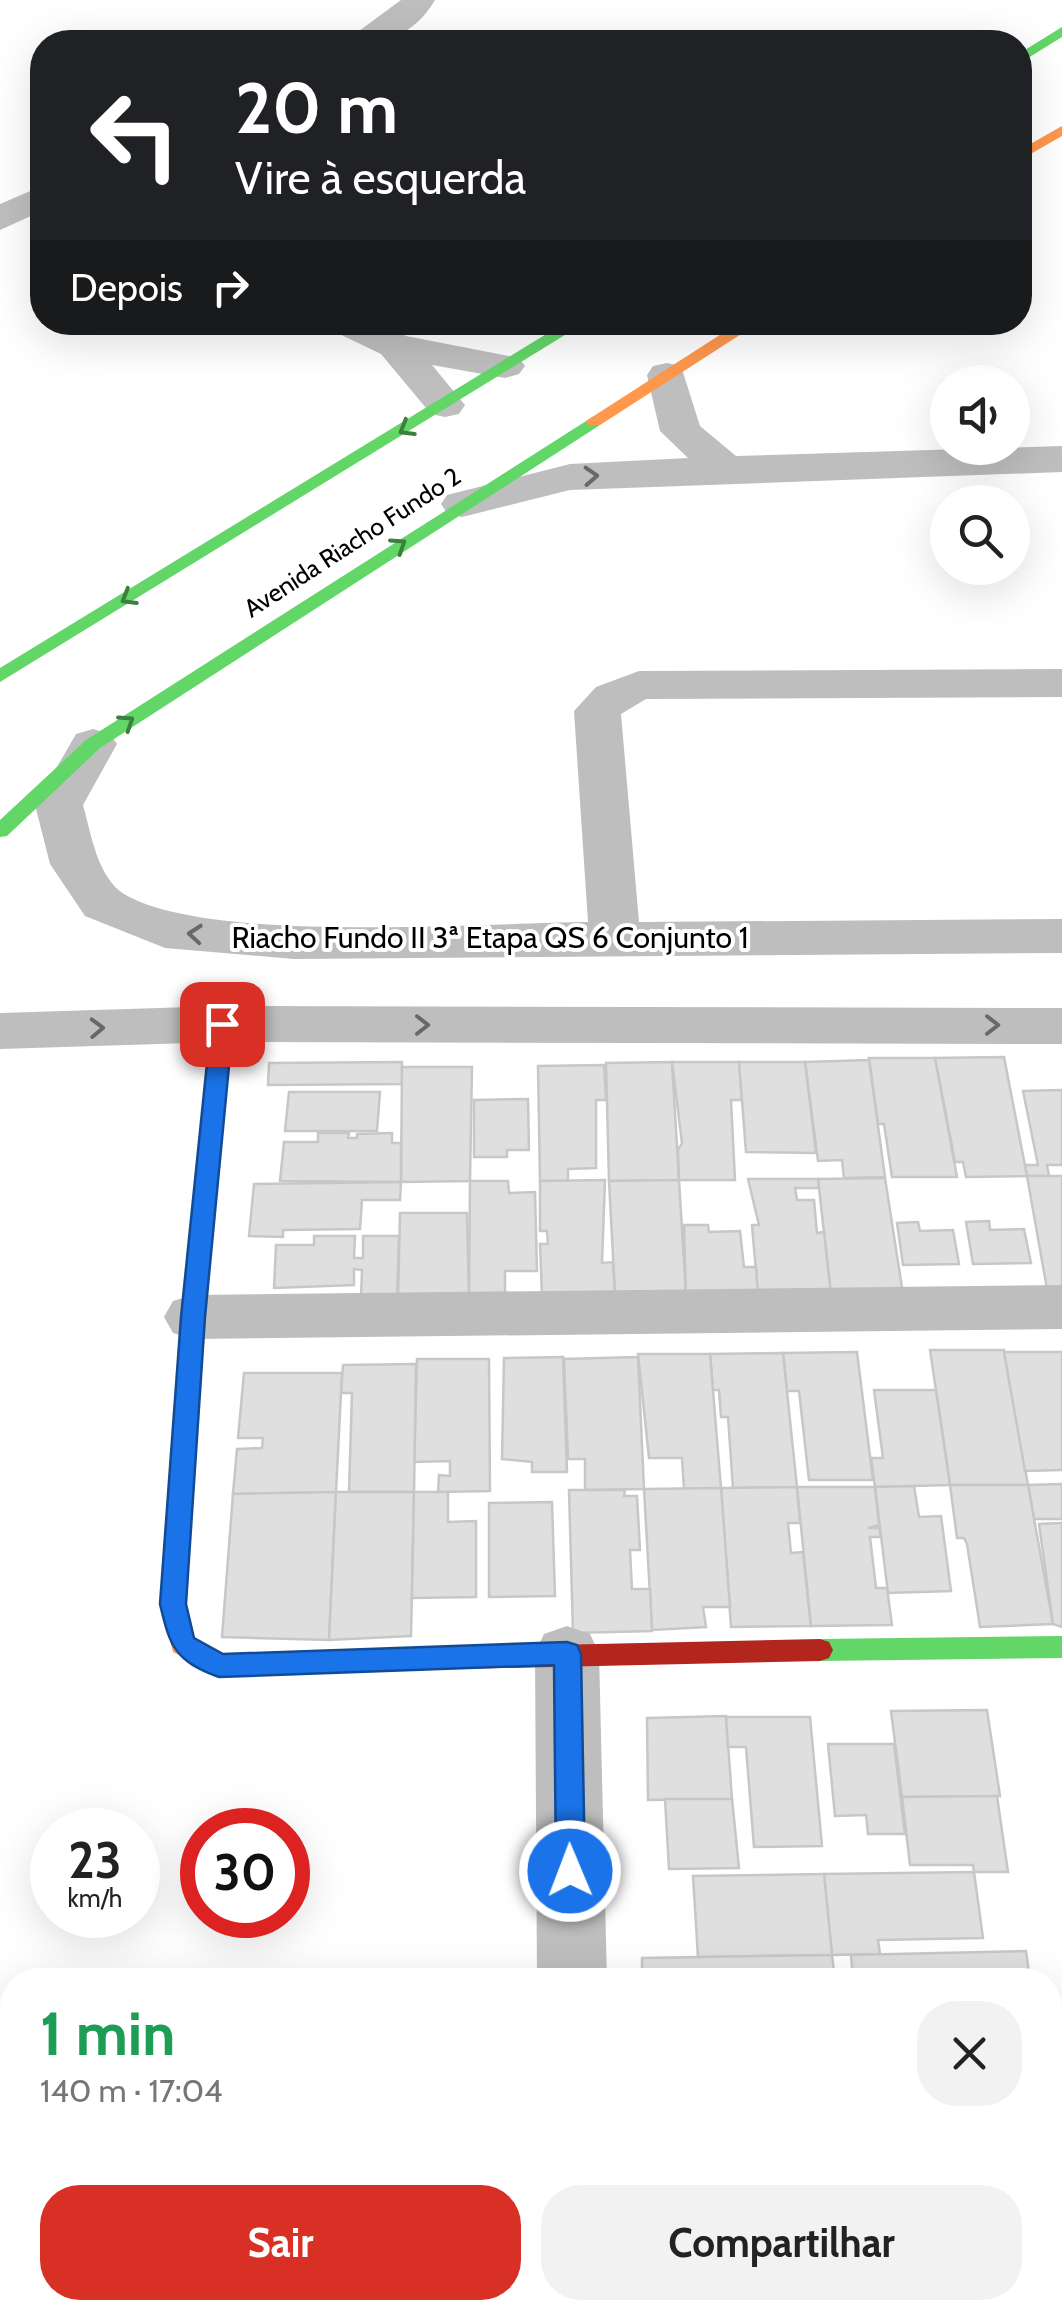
<!DOCTYPE html>
<html lang="pt">
<meta charset="utf-8">
<style>
:root{--surface:#fff;--page:#f2f2f2;--text:#222;--muted:#767676;--accent:#d93025}
body{margin:0;font-family:Cabin,sans-serif;background:var(--page);color:var(--text);height:100vh;display:flex;flex-direction:column;font-size:38px;white-space:nowrap}
*{box-sizing:border-box;margin:0}
p{font-size:32px;color:var(--muted)}
.icon{flex:none;width:55px;height:55px;fill:none;stroke:currentColor;stroke-width:2;stroke-linecap:round;stroke-linejoin:round}
.map{position:relative;flex:1;overflow:hidden}
.drawer{position:absolute;left:0px;top:1968px;width:1062px;height:352px;display:flex;flex-direction:column;background:var(--surface);border-radius:40px 40px 0 0;box-shadow:0 10px 40px #0002}
.drawer>*{flex:none}
.top-card{position:absolute;left:30px;top:30px;width:1002px;height:305px;border-radius:40px;box-shadow:0 10px 40px #0002;background:#202124;color:#fff;overflow:hidden}
.fabs{position:absolute;left:930px;top:365px;display:grid;gap:20px}
.fabs a{display:grid;place-items:center;width:100px;height:100px;border-radius:50%;background:var(--surface);box-shadow:0 10px 40px #0002;font-size:50px}
.speed{position:absolute;left:30px;top:1808px;display:flex;gap:20px;font-size:50px;font-weight:700;text-align:center}
.speed>*{display:grid;place-content:center;width:130px;height:130px;border-radius:50%;background:var(--surface);box-shadow:0 10px 40px #0002;line-height:1}
.speed small{font-size:25px;font-weight:400}
.speed .limit{border:15px solid #d22;background:#fff;color:#111}
.pin{position:absolute;display:grid;place-items:center;width:85px;height:85px;color:#fff;margin:-42px;border-radius:20px;box-shadow:0 5px 15px #0006}
.me{position:absolute;width:110px;margin:-55px;rotate:359deg;stroke-linejoin:round;filter:drop-shadow(0 0 8px #0008)}
.turn{display:flex;align-items:center;gap:35px;height:210px;padding:0 40px;font-size:45px}
.turn .icon{width:130px;height:130px;stroke-width:2.5}
.turn b{display:block;font-size:70px;line-height:85px}
.then{display:flex;align-items:center;height:95px;padding:0 40px;background:#0003;gap:20px;font-size:38px}
.round{display:grid;place-items:center;flex:none;width:105px;height:105px;border-radius:40px;background:var(--page)}
.headline{display:flex;align-items:center;justify-content:space-between;height:170px;padding:0 40px}
h1{font-size:60px;font-weight:700;line-height:75px;color:#1e9e55}
.action{display:flex;gap:20px;margin-top:auto;padding:20px 40px}
.action a{flex:1;height:115px;border-radius:40px;background:var(--accent);color:#fff;font-size:40px;font-weight:700;line-height:115px;text-align:center}
.action a+a{background:var(--page);color:var(--text)}
.map>svg:first-child{display:block}
</style>
<div class="map">
<svg width="1062" height="2319" viewBox="0 0 1062 2319">
<rect width="100%" height="100%" fill="#fff"/>
<g fill="#dfdfdf" stroke="#c7c7c7" stroke-width="2.5">
<path d="M1004 1057 1027 1176 966 1177 963 1162H955L935 1058Z"/>
<path d="M869 1058H935L957 1177H892L884 1124H878Z"/>
<path d="M869 1060 885 1177 844 1178 842 1160 818 1161 805 1062Z"/>
<path d="M402 1062V1084L268 1085 269 1063Z"/>
<path d="M672 1062 679 1180 609 1181 606 1063Z"/>
<path d="M672 1062H739L742 1100H731L735 1180H679L678 1150 682 1143Z"/>
<path d="M739 1062H805L816 1153 746 1152Z"/>
<path d="M604 1065 606 1100H596V1168L568 1169V1181H540L538 1066Z"/>
<path d="M402 1067H472L470 1181 401 1182Z"/>
<path d="M1062 1090V1165H1047L1049 1176H1027L1025 1165H1038L1023 1091Z"/>
<path d="M289 1092H380L377 1131H285Z"/>
<path d="M528 1099 529 1150H507V1157H474V1100Z"/>
<path d="M318 1133H349L348 1138H357V1134L392 1133V1143H401V1182L280 1181 284 1142H318Z"/>
<path d="M1027 1176H1062V1293L1047 1289Z"/>
<path d="M885 1178 903 1294 831 1295 818 1179Z"/>
<path d="M748 1179H818L819 1188H795L797 1200H814L817 1233 824 1232 831 1295H758L752 1225H759Z"/>
<path d="M605 1180 602 1263 613 1262 615 1293 542 1296 540 1244H548L547 1231H540V1181Z"/>
<path d="M679 1180 686 1295 615 1293 609 1181Z"/>
<path d="M470 1181H508L509 1193 535 1192 537 1271H505V1295L469 1299Z"/>
<path d="M401 1182 400 1200H362L360 1229 283 1230V1237L249 1236 254 1184Z"/>
<path d="M400 1213H467L469 1299H398Z"/>
<path d="M989 1221 990 1230 1024 1229 1031 1263 973 1264 966 1222Z"/>
<path d="M918 1222 920 1231 953 1230 959 1264 903 1265 897 1223Z"/>
<path d="M684 1225H708L709 1232 740 1231 744 1267H756L758 1297H686Z"/>
<path d="M314 1236H355L354 1258H363V1236H399L397 1297H361L362 1270 354 1269V1285L274 1288 276 1245H314Z"/>
<path d="M930 1350H1004L1028 1485H950Z"/>
<path d="M857 1352 873 1480H809L799 1391H787L783 1353Z"/>
<path d="M1004 1352H1062V1470L1025 1471Z"/>
<path d="M783 1353 797 1487 733 1488 728 1417H721L719 1390H713L710 1354Z"/>
<path d="M638 1354H710L721 1488 684 1489 682 1458H649Z"/>
<path d="M563 1357 567 1472H532V1462L502 1459 504 1358Z"/>
<path d="M638 1357 644 1489 585 1490V1459H568L564 1359Z"/>
<path d="M417 1359H489L490 1491 438 1492 439 1475 450 1476V1461L414 1462Z"/>
<path d="M416 1364 414 1492H349L352 1393H341L343 1365Z"/>
<path d="M244 1373H342L336 1492 233 1494 237 1449 262 1448 263 1438H238Z"/>
<path d="M874 1390H936L950 1485 875 1487 871 1458H883Z"/>
<path d="M1062 1484V1519H1034L1028 1485Z"/>
<path d="M950 1485H1028L1053 1624 980 1627 967 1544 964 1538H957Z"/>
<path d="M914 1486 919 1517 941 1516 951 1591 888 1593 875 1487Z"/>
<path d="M797 1487 800 1523H788L791 1553 803 1552 811 1626 731 1627 721 1488Z"/>
<path d="M797 1487H875L879 1525 868 1528H879L881 1537H870L876 1588H887L892 1625 811 1626Z"/>
<path d="M721 1488 730 1607H703L706 1627 652 1630 644 1489Z"/>
<path d="M569 1490H625L624 1496H637L640 1550H630L632 1589H650L652 1631 573 1633Z"/>
<path d="M336 1492 329 1640 222 1637 233 1494Z"/>
<path d="M336 1492H414L411 1636 329 1640Z"/>
<path d="M414 1492H448V1522L476 1521V1597L412 1598Z"/>
<path d="M552 1502 555 1596 489 1597V1503Z"/>
<path d="M1062 1523V1627L1053 1624 1039 1524Z"/>
<path d="M987 1710 1000 1796 902 1797 891 1711Z"/>
<path d="M726 1716 732 1799 648 1800 647 1718Z"/>
<path d="M726 1717H810L822 1846 754 1847 746 1747H728Z"/>
<path d="M828 1744H894L905 1834H868L866 1815 835 1816Z"/>
<path d="M997 1796 1008 1872H974L973 1865H910L902 1797Z"/>
<path d="M665 1799H732L739 1868 669 1869Z"/>
<path d="M974 1872 983 1938 878 1940 880 1954 832 1955 824 1874Z"/>
<path d="M824 1874 832 1955 698 1957 693 1876Z"/>
<path d="M1026 1951 1030 1980 853 1978 851 1955Z"/>
<path d="M832 1955 835 1980H642V1958Z"/>
<path d="M1050 2134 1061 2212H1050Z"/>
<path d="M658 2308H866L867 2312 668 2315H658Z"/>
<path d="M1062 2308V2319H867V2312Z"/>
<path d="M867 2312V2319H668V2315Z"/>
</g>
<g fill="none" stroke-linecap="round" stroke-linejoin="round">
<g fill="#bebebe" fill-rule="evenodd">
<path d="M401 0H435C412 38 386 42 344 42Z"/>
<path d="M42 186V211L0 230V204Z"/>
<path d="M326 322H377L406 336 519 358 525 366 519 374 505 378 432 365 465 405 459 414 445 417 431 414 381 354 331 330Z"/>
<path d="M667 363 681 366 700 426 736 456 1062 446V472L570 490 462 517 447 513 441 504 447 495 570 464 688 458 660 431 647 375 653 366Z"/>
<path d="M1062 669V697L646 699 621 714 639 922 1062 919V953L294 959 165 948 85 916 50 864 35 805 76 734 93 729 110 734 117 744 83 805C91 833 97 877 124 894 207 944 482 923 588 922L574 711 596 687 639 671Z"/>
<path d="M222 1006 1062 1008V1044L222 1042 0 1049V1013Z"/>
<path d="M1062 1285V1329L193 1339 173 1333 164 1317 173 1301 193 1295Z"/>
<path d="M567 1626 590 1634 599 1653 607 1980H537L535 1653 544 1634Z"/>
<rect x="539" y="2308" width="76" height="11"/>
</g>
<g fill="#63d668" fill-rule="evenodd">
<path d="M1062 27V37L1020 63V53Z"/>
<path d="M566 322H586L0 682V668Z"/>
<path d="M594 416 600 417V425L100 748 7 836 0 837V820L86 740Z"/>
<path d="M1062 1636V1658L820 1661 811 1658 807 1650 811 1642 820 1639Z"/>
</g>
<g fill="#ff974d" fill-rule="evenodd">
<path d="M1062 126V136L1020 160V150Z"/>
<path d="M740 322H760L600 425H588L586 421Z"/>
<path d="M222 1017 233 1024 205 1317 186 1604 194 1637 222 1654 322 1650 331 1653 335 1661 331 1669 322 1672 219 1676 173 1652 160 1604 181 1317 211 1024Z"/>
</g>
<path fill="#b3261e" fill-rule="evenodd" d="M820 1639 829 1642 833 1650 829 1658 820 1661 322 1672 313 1669 309 1661 313 1653 322 1650Z"/>
</g>
<defs><path id="oneway-chevron" d="M-2-3.5L2.5 0L-2 3.5" fill="none" stroke-width="1.6" stroke-linecap="round" stroke-linejoin="round" transform="scale(2.5)"/></defs>
<g stroke="#3b803e">
<use href="#oneway-chevron" transform="translate(406 429) rotate(149)"/>
<use href="#oneway-chevron" transform="translate(399 545) rotate(-33)"/>
<use href="#oneway-chevron" transform="translate(128 598) rotate(149)"/>
<use href="#oneway-chevron" transform="translate(127 722) rotate(-33)"/>
</g>
<g stroke="#686868">
<use href="#oneway-chevron" transform="translate(591 476) rotate(-3)"/>
<use href="#oneway-chevron" transform="translate(195 934) rotate(-175)"/>
<use href="#oneway-chevron" transform="translate(422 1025)"/>
<use href="#oneway-chevron" transform="translate(992 1025)"/>
<use href="#oneway-chevron" transform="translate(97 1028) rotate(-2)"/>
</g>
<path fill="#1a73e8" stroke="#114b97" stroke-width="2.5" d="M222 1016 233 1024 205 1317 186 1604 194 1638 223 1654 567 1642 577 1645 581 1654 585 1871 581 1880 570 1884 560 1880 556 1871 554 1665 219 1677C175 1661 170 1647 160 1604L181 1317 211 1024Z"/>
<g text-anchor="middle" dominant-baseline="central" stroke-width="8" stroke-linejoin="round" paint-order="stroke">
<g font-size="25" fill="#000" stroke="#fff">
<text transform="translate(352 542) rotate(-33)">Avenida Riacho Fundo 2</text>
</g>
<g font-size="30" fill="#000" stroke="#fff">
<text x="490" y="937">Riacho Fundo II 3ª Etapa QS 6 Conjunto 1</text>
</g>
</g>
</svg>
<div class="fabs">
<a><svg class="icon" aria-label="sound" viewBox="0 0 24 24"><path d="M4 9h4l5-4v14l-5-4H4zM17 9q2 3 0 6"/></svg></a>
<a><svg class="icon" aria-label="search" viewBox="0 0 24 24"><circle cx="10" cy="10" r="6"/><path d="M15 15l6 6"/></svg></a>
</div>
<div class="speed"><div>23<small>km/h</small></div><div class="limit">30</div></div>
<div class="pin" style="left:222px;top:1024px;background:#d93025"><svg class="icon" aria-label="arrive" viewBox="0 0 24 24"><path d="M6 21V4h12l-3 4 3 4H6"/></svg></div>
<svg class="me" style="left:570px;top:1871px" viewBox="-20 -20 40 40"><circle r="17" fill="#1a73e8" stroke="#fff" stroke-width="3"/><path d="M0-11L8 9 0 5-8 9z" fill="#fff"/></svg>
<div class="top-card">
<div class="turn"><svg class="icon" aria-label="left" viewBox="0 0 24 24"><path d="M17 20v-9H6M10 6l-5 5 5 5"/></svg><div><b>20 m</b>Vire à esquerda</div></div>
<div class="then">Depois<svg class="icon" aria-label="right" viewBox="0 0 24 24"><path d="M7 20v-9h11M14 6l5 5-5 5"/></svg></div>
</div>
<section class="drawer">
<div class="headline"><div><h1>1 min</h1><p>140 m · 17:04</p></div><a class="round"><svg class="icon" aria-label="close" viewBox="0 0 24 24"><path d="M6 6l12 12M18 6L6 18"/></svg></a></div>
<div class="action"><a>Sair</a><a>Compartilhar</a></div>
</section>
</div>
